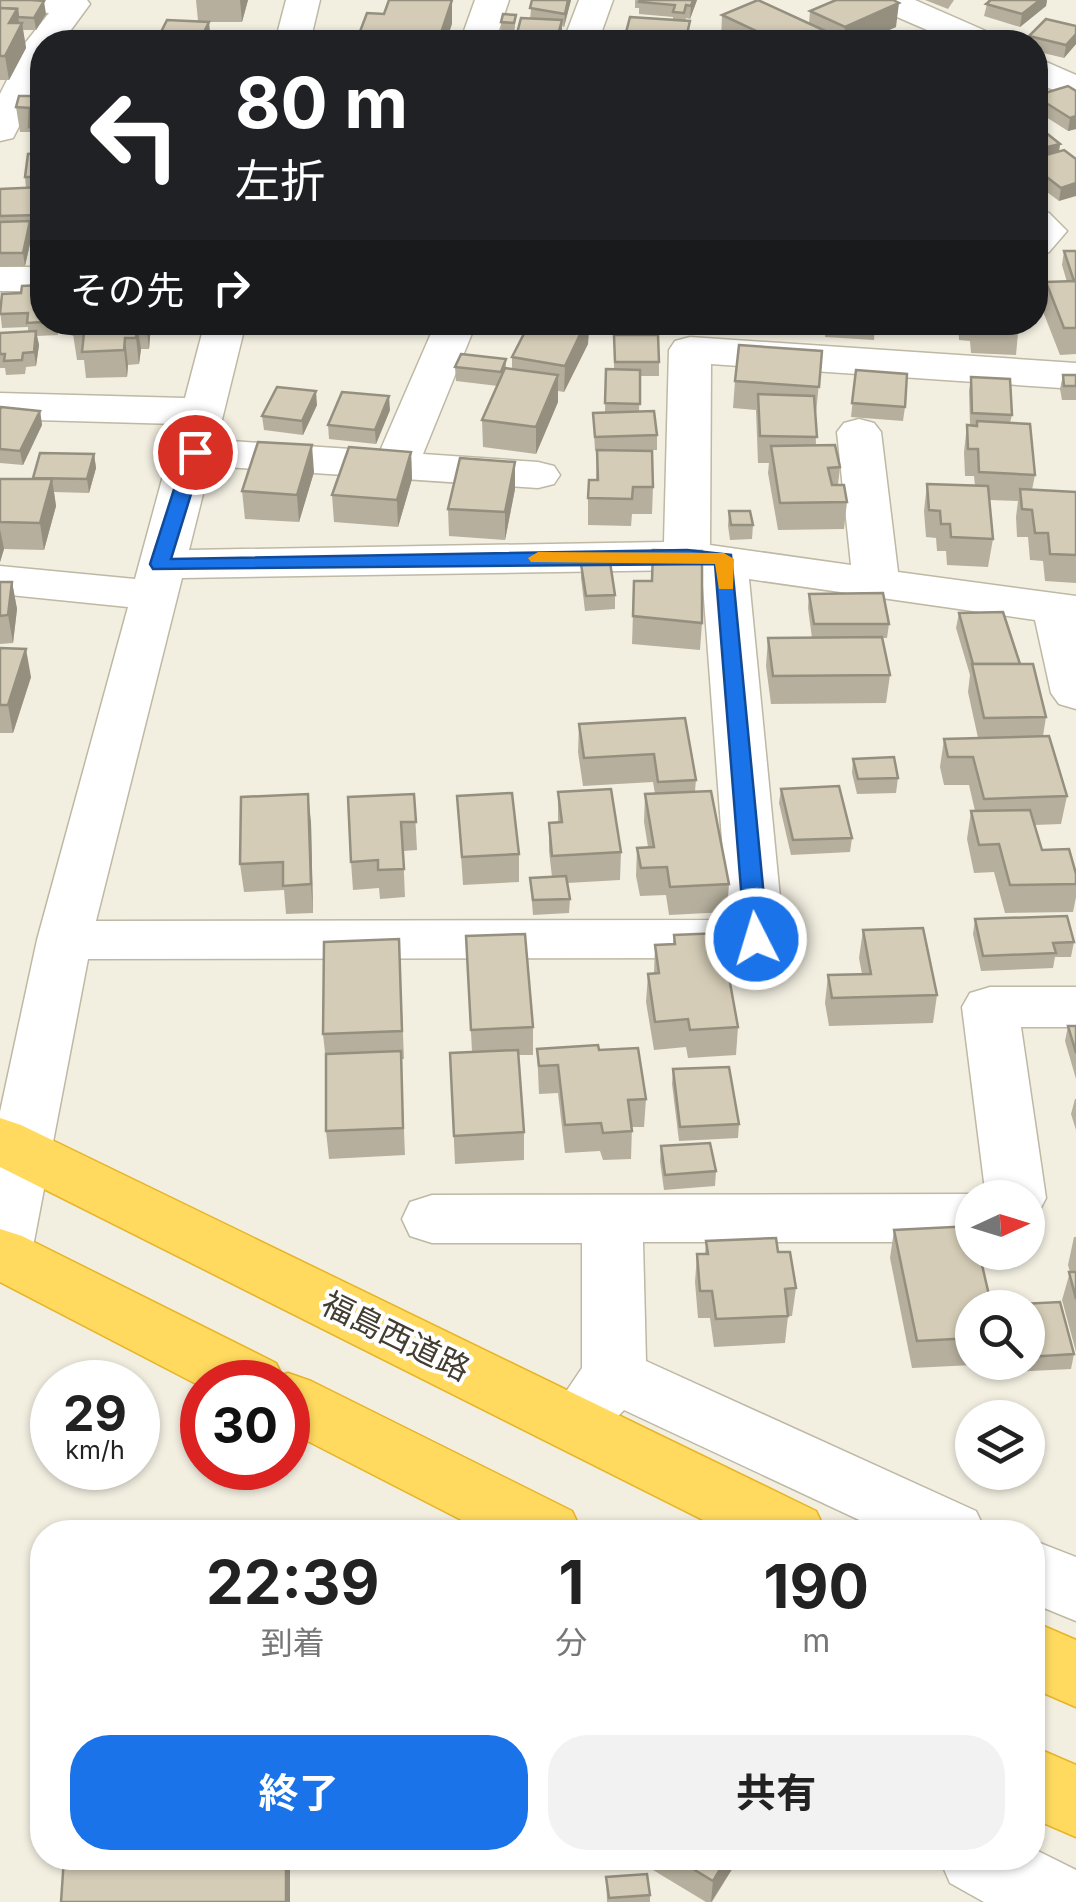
<!DOCTYPE html>
<html lang="ja">
<meta charset="utf-8">
<style>
:root{--surface:#fff;--page:#f2f2f2;--text:#222;--muted:#767676;--accent:#1a73e8}
body{margin:0;font-family:Inter,"Noto Sans JP",sans-serif;background:var(--page);color:var(--text);height:100vh;display:flex;flex-direction:column;font-size:38px;white-space:nowrap}
*{box-sizing:border-box;margin:0}
p{font-size:32px;color:var(--muted)}
.icon{flex:none;width:55px;height:55px;fill:none;stroke:currentColor;stroke-width:2;stroke-linecap:round;stroke-linejoin:round}
.map{position:relative;flex:1;overflow:hidden}
.sheet{position:absolute;left:30px;top:1520px;width:1015px;height:350px;display:flex;flex-direction:column;background:var(--surface);border-radius:40px;box-shadow:0 2px 8px #0004}
.sheet>*{flex:none}
.guide{position:absolute;left:30px;top:30px;width:1018px;height:305px;border-radius:40px;box-shadow:0 2px 8px #0004;background:#202124;color:#fff;overflow:hidden}
.needle{width:65px;rotate:86deg}
.buttons{position:absolute;left:955px;top:1180px;display:grid;gap:20px}
.buttons a{display:grid;place-items:center;width:90px;height:90px;border-radius:50%;background:var(--surface);box-shadow:0 2px 8px #0004;font-size:50px}
.speed{position:absolute;left:30px;top:1360px;display:flex;gap:20px;font-size:50px;font-weight:700;text-align:center}
.speed>*{display:grid;place-content:center;width:130px;height:130px;border-radius:50%;background:var(--surface);box-shadow:0 2px 8px #0004;line-height:1}
.speed small{font-size:25px;font-weight:400}
.speed .limit{border:15px solid #d22;background:#fff;color:#111}
.pin{position:absolute;display:grid;place-items:center;width:85px;height:85px;color:#fff;margin:-42px;border:5px solid #fff;border-radius:50%;box-shadow:0 2px 10px #0007}
.me{position:absolute;width:110px;margin:-55px;rotate:355deg;stroke-linejoin:round;filter:drop-shadow(0 0 8px #0008)}
.turn{display:flex;align-items:center;gap:35px;height:210px;padding:0 40px;font-size:45px}
.turn .icon{width:130px;height:130px;stroke-width:2.5}
.turn b{display:block;font-size:70px;line-height:85px}
.then{display:flex;align-items:center;height:95px;padding:0 40px;background:#0003;gap:20px;font-size:38px}
.eta{display:flex;justify-content:space-evenly;align-items:center;height:170px;text-align:center}
.eta b{font-size:60px;font-weight:700;line-height:70px}
.button{display:flex;gap:20px;margin-top:auto;padding:20px 40px}
.button a{flex:1;height:115px;border-radius:40px;background:var(--accent);color:#fff;font-size:40px;font-weight:700;line-height:115px;text-align:center}
.button a+a{background:var(--page);color:var(--text)}
.map>svg:first-child{display:block}
</style>
<div class="map">
<svg width="1076" height="1902" viewBox="0 0 1076 1902">
<rect width="100%" height="100%" fill="#f2efe1"/>
<g fill="none" stroke-linecap="round" stroke-linejoin="round">
<defs>
<g id="minor">
<path d="M0 0H87L90 4 62 42H42V82L13 138 0 141V94L26 42 49 13 0 8Z"/>
<path d="M286 0H320L310 42H275Z"/>
<path d="M475 0H509L495 42H460Z"/>
<path d="M579 0H613L598 42H563Z"/>
<path d="M869 0H915L995 35 1001 42H955L874 7Z"/>
<path d="M1035 57 1076 75V100L1035 82Z"/>
<path d="M1035 209 1049 213 1067 231 1049 252 1035 256Z"/>
<rect x="0" y="267" width="42" height="24"/>
<path d="M205 322H246L217 440 380 451 436 322H472L475 326 423 454 538 462 554 466 560 475 554 484 538 488 210 466 189 550 664 542 669 350 675 341 690 337 1076 363V389L711 364 710 545 851 565 837 432 844 423 859 419 874 423 881 432 898 572 1076 596V709L1059 704 1051 693 1035 620 749 579 784 939 776 953 757 958 88 959 31 1257 22 1274 0 1281V1112L37 940 128 607 0 594V566L135 579 177 424 0 419V393L185 398ZM687 570 702 572 728 920 96 921 182 578Z"/>
<path d="M990 987H1076V1027H1021L1046 1198 1037 1215 1028 1218V1198H986L962 1007 970 993Z"/>
<path d="M972 1194 982 1198H972V1242H643L646 1361 976 1511 986 1532H885L624 1410C607 1430 591 1429 568 1421L559 1402 582 1368V1243H432L410 1236 402 1219 410 1202 432 1195Z"/>
<path d="M1032 1540 1076 1557V1621L1032 1603Z"/>
<path d="M1032 1848 1076 1870V1902H984L950 1883 939 1858H1032Z"/>
</g>
<g id="highway">
<path d="M0 1118 21 1125 816 1511 826 1532H727L0 1167Z"/>
<path d="M0 1229 22 1236 276 1363 282 1375 288 1373 311 1381 572 1511 582 1532H485L288 1431V1382H202V1387L0 1282Z"/>
<path d="M1032 1621 1076 1640V1707L1032 1688Z"/>
<path d="M1032 1746 1076 1765V1837L1032 1818Z"/>
</g>
</defs>
<use href="#minor" stroke="#beb8a4" stroke-width="3"/>
<use href="#highway" stroke="#e7b426" stroke-width="3"/>
<use href="#minor" fill="#fff" fill-rule="evenodd"/>
<use href="#highway" fill="#ffda5f" fill-rule="evenodd"/>
</g>
<g fill="#b6af9d">
<path d="M0 0 46 14 36 30H23L26 48 9 80H0Z"/>
<path d="M196 0H248L242 22H209L210 35 198 21Z"/>
<path d="M532 0H571L564 27 562 26 560 42H515L521 18 530 19Z"/>
<path d="M635 0H697L690 19 686 18 685 21H690L688 42H624V40L673 20V17L639 14V8H635Z"/>
<path d="M925 0H954L948 9Z"/>
<path d="M988 0H1047L1046 6 1020 27 984 16Z"/>
<path d="M810 11 896 27 862 42H727L721 40 722 15 809 24Z"/>
<path d="M516 15 514 36 501 35V22Z"/>
<path d="M1076 26V44L1064 58 1035 51V42H1028L1029 36Z"/>
<path d="M1076 91V129L1068 131 1035 110V96Z"/>
<path d="M42 96 41 228H31L32 235 25 266 0 267V189L26 188 25 177 41 153 33 152 30 132H20L16 107Z"/>
<path d="M1035 124 1060 144 1059 151 1076 159 1059 201 1035 183Z"/>
<path d="M1064 251H1076V354L1060 355 1042 309 1046 282H1067L1062 265Z"/>
<path d="M2 294 42 322H59L58 335 37 336 39 345 36 366 26 367 25 374 6 375 5 368H0V333L28 332V327L2 328 0 310Z"/>
<path d="M74 322H151L149 349H141L139 364 128 365 127 377 86 378 84 360H77L73 334Z"/>
<path d="M477 322H599L595 332 589 331 588 344 564 392 558 391V402L536 454 483 447 482 420 498 386 456 381 455 367 506 359V368L512 369V357L526 330Z"/>
<path d="M616 322H661L659 329 616 324Z"/>
<path d="M715 322H773V324L760 323 758 333 715 329Z"/>
<path d="M889 322 888 328 875 327 874 340 825 337 826 323Z"/>
<path d="M958 322H1019L1016 355 971 353 970 341 959 340Z"/>
<path d="M614 335 659 362V376H640L639 412 657 435V450H624L653 487 652 514H632L631 526 588 525V498L596 480 597 451H595L593 413 605 412 606 369H614Z"/>
<path d="M822 351 816 414H815L816 445 840 467 838 485 847 502 844 529 778 530 768 473 769 463H758L756 410 733 408 735 381Z"/>
<path d="M856 370 905 407 903 421 851 417Z"/>
<path d="M1063 375H1076V400H1062L1060 389Z"/>
<path d="M971 377 1012 415 1010 423 1035 475 1032 490 1076 492V583L1045 581 1043 561 1030 560 1028 537H1017L1016 517 1018 501 989 500 993 539 988 567 947 565 946 551H937L936 538 926 537 924 511 927 484 975 486 974 476H965L964 452 967 425H970L969 391Z"/>
<path d="M317 405 303 435 264 430 262 416Z"/>
<path d="M0 410 40 411 42 425 23 465 0 463Z"/>
<path d="M390 410 376 444 329 439 328 425Z"/>
<path d="M411 452 412 479 398 527 334 522 332 495Z"/>
<path d="M94 454 96 468 89 493 54 492 56 506 44 550 4 549 0 562V479H33Z"/>
<path d="M314 472 299 522 245 519 242 491Z"/>
<path d="M515 489 505 540 449 536 448 509Z"/>
<path d="M729 511 753 525 752 539 730 540 728 526Z"/>
<path d="M581 564 615 595V609L585 611 581 578Z"/>
<path d="M634 581 702 623 700 650 632 644Z"/>
<path d="M0 582H12L17 609 13 643 0 644Z"/>
<path d="M809 594 889 624 887 638H882L890 675 886 703 771 704 766 666 768 638H812L808 608Z"/>
<path d="M959 613 1020 664 1046 717 1043 736 1067 796 1061 824 1035 825 1042 850 1076 874V897L1073 912 1005 913 994 872 974 873 967 839 971 811H975L969 785H944L940 767 944 739 978 738 968 692 970 675 956 628Z"/>
<path d="M0 648 31 677 13 733H0Z"/>
<path d="M685 718 696 780 695 791 729 884 727 912 669 915 666 895 640 896 636 876 637 848 648 847 644 822 645 794H655L653 782 583 786 578 752 579 724Z"/>
<path d="M853 759 898 778 896 793 857 794 852 773Z"/>
<path d="M781 789 852 838 850 852 791 855 779 803Z"/>
<path d="M558 792 621 852 620 880 567 883 570 899 569 913 533 915 530 878 552 877 549 851V823L558 822Z"/>
<path d="M414 794 417 850 403 851 405 897 380 899 379 888 353 890 351 862Z"/>
<path d="M457 796 519 854V882L463 885Z"/>
<path d="M311 822 313 913 286 914 284 890 244 892 240 864Z"/>
<path d="M975 919 1074 942 1071 957H1055L1053 968 981 971 973 934Z"/>
<path d="M863 930 937 995 933 1023 829 1026 825 1003 828 975 862 974 859 958Z"/>
<path d="M674 935 738 1027 736 1055 688 1058 686 1047 654 1050 646 1002 648 974 654 973 655 945 673 944Z"/>
<path d="M466 936 533 1027V1055H518L524 1132V1160L455 1164 450 1053 472 1052Z"/>
<path d="M399 939 404 1059H401L405 1155 329 1159 326 1131V1062L323 1034Z"/>
<path d="M1068 1026H1076V1079L1065 1041Z"/>
<path d="M537 1049 599 1050 646 1099 644 1127H632L631 1159 603 1160 600 1151 565 1153 558 1093 539 1094Z"/>
<path d="M673 1069 739 1124 738 1138 679 1141 672 1084Z"/>
<path d="M1075 1099H1076V1130L1071 1114Z"/>
<path d="M661 1146 716 1171 715 1186 664 1190 660 1161Z"/>
<path d="M894 1230 972 1308V1362H994L993 1364 912 1368 890 1258Z"/>
<path d="M1074 1237H1076V1352L1062 1300 1070 1272 1068 1265Z"/>
<path d="M706 1241 778 1252 796 1288 792 1316H788L785 1343 714 1347 710 1318H698L695 1282 697 1254H705Z"/>
<path d="M1060 1302 1074 1354 1071 1369 1013 1372 1011 1362H1028V1308H1003L1004 1305Z"/>
<path d="M633 1858H739L712 1902H706Z"/>
<path d="M606 1877 650 1895V1902H607Z"/>
</g>
<g fill="#948f7f">
<path d="M240 0H248L242 22Z"/>
<path d="M452 0V24L446 42H438Z"/>
<path d="M568 0H571L564 27 565 14Z"/>
<path d="M693 0H697L690 19 691 6Z"/>
<path d="M1040 0H1047L1046 6 1020 27 1022 14Z"/>
<path d="M44 1 46 14 36 30 34 18Z"/>
<path d="M899 3 896 27 862 42H844L845 27Z"/>
<path d="M17 9 20 28 22 23 26 48 9 80 5 56 9 23Z"/>
<path d="M562 20V33L560 42H556Z"/>
<path d="M209 22 210 35 206 42H199Z"/>
<path d="M832 34 831 42H813Z"/>
<path d="M1076 34V44L1064 58 1066 45Z"/>
<path d="M1076 116V129L1068 131 1070 118Z"/>
<path d="M1060 144 1058 157 1035 163V150Z"/>
<path d="M1076 183V196L1059 201 1061 188Z"/>
<path d="M42 191V220L41 228 39 215Z"/>
<path d="M30 221 32 235 25 266 23 253Z"/>
<path d="M151 322V325L149 349 146 323Z"/>
<path d="M586 322H589L588 344 564 392 565 366Z"/>
<path d="M137 323 141 349 139 364 136 338Z"/>
<path d="M36 331 39 345 36 366 34 352Z"/>
<path d="M125 338 128 365 127 377 124 350Z"/>
<path d="M558 375V402L536 454V427Z"/>
<path d="M316 391 317 405 303 435 302 421Z"/>
<path d="M389 396 390 410 376 444 375 430Z"/>
<path d="M40 411 42 425 23 465 20 451Z"/>
<path d="M312 445 314 472 299 522 297 495Z"/>
<path d="M411 452 412 479 398 527 397 500Z"/>
<path d="M94 454 96 468 89 493 87 479Z"/>
<path d="M515 462V489L505 540V512Z"/>
<path d="M52 479 56 506 44 550 40 523Z"/>
<path d="M0 529 4 549 0 562Z"/>
<path d="M12 582 17 609 13 643 8 615Z"/>
<path d="M26 649 31 677 13 733 8 705Z"/>
<path d="M308 794 311 822 313 913 311 884Z"/>
<rect x="286" y="1858" width="4" height="44"/>
<path d="M727 1858H739L711 1902 713 1881Z"/>
</g>
<g fill="#d4ccb6" stroke="#948f7f" stroke-width="2.5">
<path d="M0 0H31L44 1 34 18 18 17 17 9 0 8Z"/>
<path d="M389 0H452L438 42H356L367 13 384 14Z"/>
<path d="M532 0H568L565 14 530 8Z"/>
<path d="M640 0H693L691 6 686 5 684 13 673 12 675 5 639 2Z"/>
<path d="M758 0 832 34 813 42H780L722 15Z"/>
<path d="M836 0H893L899 3 845 27 810 11Z"/>
<path d="M991 0H1040L1022 14 986 4Z"/>
<path d="M0 8 17 9 9 23H22L5 56H0Z"/>
<path d="M503 14 516 15 514 23 501 22Z"/>
<path d="M630 17 690 21 685 42 624 40Z"/>
<path d="M521 18 562 20 556 42 515 41Z"/>
<path d="M1046 19 1076 26V34L1066 45 1029 36Z"/>
<path d="M167 20 209 22 199 42H156Z"/>
<path d="M1068 86 1076 91V116L1070 118 1035 96Z"/>
<path d="M19 96H42V128L29 127 30 108 16 107Z"/>
<path d="M1035 124 1060 144 1035 150Z"/>
<path d="M1064 150 1076 159V183L1061 188 1035 168V158Z"/>
<path d="M42 153V177H25L28 154Z"/>
<path d="M42 187 39 215 0 216V189Z"/>
<path d="M30 221 23 253H0V222Z"/>
<path d="M1064 251H1076V281H1074Z"/>
<path d="M1076 281V328H1064L1046 282Z"/>
<path d="M42 285V322L27 323 28 313 0 314 2 294 21 293 22 286Z"/>
<path d="M74 322H146V323H137L136 338H125L124 350 82 352 84 333 73 334Z"/>
<path d="M530 322H586L565 366 512 357Z"/>
<path d="M827 322H875V326L827 323Z"/>
<path d="M974 322H1019L1020 329 975 327Z"/>
<path d="M36 331 34 352 23 353 22 360 4 361 5 354H0V333Z"/>
<path d="M614 335H658L659 362H615Z"/>
<path d="M739 345 822 351 819 387 735 381Z"/>
<path d="M461 354 506 359 501 372 455 367Z"/>
<path d="M505 368 558 375 536 427 482 420Z"/>
<path d="M606 369 640 370V404L605 403Z"/>
<path d="M856 370 907 374 905 407 852 403Z"/>
<path d="M1063 375H1076V386H1064Z"/>
<path d="M971 377 1010 379 1012 415 972 413Z"/>
<path d="M277 387 316 391 302 421 262 416Z"/>
<path d="M342 392 389 396 375 430 328 425Z"/>
<path d="M758 394 814 396 817 437 760 436Z"/>
<path d="M1 407 40 411 20 451 0 449V410Z"/>
<path d="M654 411 657 435 595 437 593 413Z"/>
<path d="M977 421 1030 424 1035 475 979 472 978 449H968L967 425 977 426Z"/>
<path d="M258 442 312 445 297 495 242 491Z"/>
<path d="M835 445 840 467 828 468 832 485H844L847 502 780 503 771 446Z"/>
<path d="M349 447 411 452 397 500 332 495Z"/>
<path d="M597 450 652 451 653 487H633L632 499 588 498 589 480H598Z"/>
<path d="M40 453 94 454 87 479 33 478Z"/>
<path d="M460 458 515 462 505 512 448 509Z"/>
<path d="M0 479H52L40 523 0 522Z"/>
<path d="M927 484 988 486 993 539 951 537 950 524H941L940 511 929 510Z"/>
<path d="M1020 489 1076 492V555L1050 554 1048 533H1035L1032 510 1022 509Z"/>
<path d="M729 511H750L753 525H731Z"/>
<path d="M653 550 702 551V623L633 616 634 581H652Z"/>
<path d="M610 562 615 595 586 596 581 564Z"/>
<path d="M0 582H12L8 615 0 616Z"/>
<path d="M883 593 889 624H814L809 594Z"/>
<path d="M1003 612 1020 664H973L959 613Z"/>
<path d="M882 637 890 675 773 676 768 638Z"/>
<path d="M0 648 26 649 8 705H0Z"/>
<path d="M972 664H1033L1046 717 984 718Z"/>
<path d="M685 718 696 780 658 782 654 754 584 758 579 724Z"/>
<path d="M1049 736 1067 796 984 799 973 757H948L944 739Z"/>
<path d="M894 757 898 778 858 779 853 759Z"/>
<path d="M839 786 852 838 793 840 781 789Z"/>
<path d="M611 789 621 852 552 856 549 823 562 822 558 792Z"/>
<path d="M711 791 729 884 670 887 667 867 641 868 637 848 654 847 645 794Z"/>
<path d="M512 793 519 854 462 857 457 796Z"/>
<path d="M308 794 311 884 283 886V862L240 864 241 797Z"/>
<path d="M414 794 416 822H401L404 869 378 870V860L351 862 348 797Z"/>
<path d="M1030 810 1042 850 1069 849 1076 874V884L1010 885 999 844 979 845 971 811Z"/>
<path d="M566 876 570 899 533 900 530 878Z"/>
<path d="M1067 916 1074 942 1053 943 1056 953 983 956 975 919Z"/>
<path d="M923 928 937 995 832 998 828 975 871 974 863 930Z"/>
<path d="M721 933 738 1027 690 1030 688 1019 655 1022 648 974 659 973 655 945 675 944 674 935Z"/>
<path d="M525 934 533 1027 471 1030 466 936Z"/>
<path d="M399 939 402 1031 323 1034 324 942Z"/>
<path d="M1068 1026H1076V1053Z"/>
<path d="M598 1045 599 1050 638 1048 646 1099 628 1100 632 1131 603 1133 601 1123 565 1125 558 1065 539 1066 537 1049Z"/>
<path d="M518 1050 524 1132 454 1136 450 1053Z"/>
<path d="M401 1051 403 1128 326 1131V1054Z"/>
<path d="M729 1067 739 1124 680 1127 673 1069Z"/>
<path d="M710 1143 716 1171 665 1175 661 1146Z"/>
<path d="M972 1226V1252H979L992 1308H972V1338L917 1341 894 1230Z"/>
<path d="M776 1238 778 1252H790L796 1288 785 1289 788 1316 716 1319 712 1291H700L697 1254H708L706 1241Z"/>
<path d="M1069 1272H1076V1299Z"/>
<path d="M1060 1302 1074 1354 1028 1357V1308H1005L1004 1305Z"/>
<path d="M64 1858H286V1902H61Z"/>
<path d="M675 1858H727L713 1881Z"/>
<path d="M647 1874 650 1895 609 1898 606 1877Z"/>
</g>
<path fill="#1a73e8" stroke="#114b97" stroke-width="2.5" d="M195 447 204 452 171 559 687 550 731 555 768 939 765 944H748L745 939 715 564 153 569 150 564 186 452Z"/>
<path fill="#f59e0b" d="M538 552 724 553 734 559 733 589H719L715 564 531 562 528 558Z"/>
<g text-anchor="middle" dominant-baseline="central" stroke-width="8" stroke-linejoin="round" paint-order="stroke">
<g font-size="32" fill="#443e32" stroke="#fff">
<text transform="translate(396 1336) rotate(26)">福島西道路</text>
</g>
</g>
</svg>
<div class="buttons">
<a><svg class="needle" viewBox="-14 -14 28 28"><path d="M0-13l5 13h-10z" fill="#e53935"/><path d="M0 13l5-13h-10z" fill="#767676"/></svg></a>
<a><svg class="icon" aria-label="search" viewBox="0 0 24 24"><circle cx="10" cy="10" r="6"/><path d="M15 15l6 6"/></svg></a>
<a><svg class="icon" aria-label="layers" viewBox="0 0 24 24"><path d="M12 4l9 5-9 5-9-5zM3 14l9 5 9-5"/></svg></a>
</div>
<div class="speed"><div>29<small>km/h</small></div><div class="limit">30</div></div>
<div class="pin" style="left:195px;top:452px;background:#d93025"><svg class="icon" aria-label="arrive" viewBox="0 0 24 24"><path d="M6 21V4h12l-3 4 3 4H6"/></svg></div>
<svg class="me" style="left:756px;top:939px" viewBox="-20 -20 40 40"><circle r="17" fill="#1a73e8" stroke="#fff" stroke-width="3"/><path d="M0-11L8 9 0 5-8 9z" fill="#fff"/></svg>
<div class="guide">
<div class="turn"><svg class="icon" aria-label="left" viewBox="0 0 24 24"><path d="M17 20v-9H6M10 6l-5 5 5 5"/></svg><div><b>80 m</b>左折</div></div>
<div class="then">その先<svg class="icon" aria-label="right" viewBox="0 0 24 24"><path d="M7 20v-9h11M14 6l5 5-5 5"/></svg></div>
</div>
<section class="sheet">
<div class="eta">
<div><b>22:39</b><p>到着</p></div>
<div><b>1</b><p>分</p></div>
<div><b>190</b><p>m</p></div>
</div>
<div class="button"><a>終了</a><a>共有</a></div>
</section>
</div>
